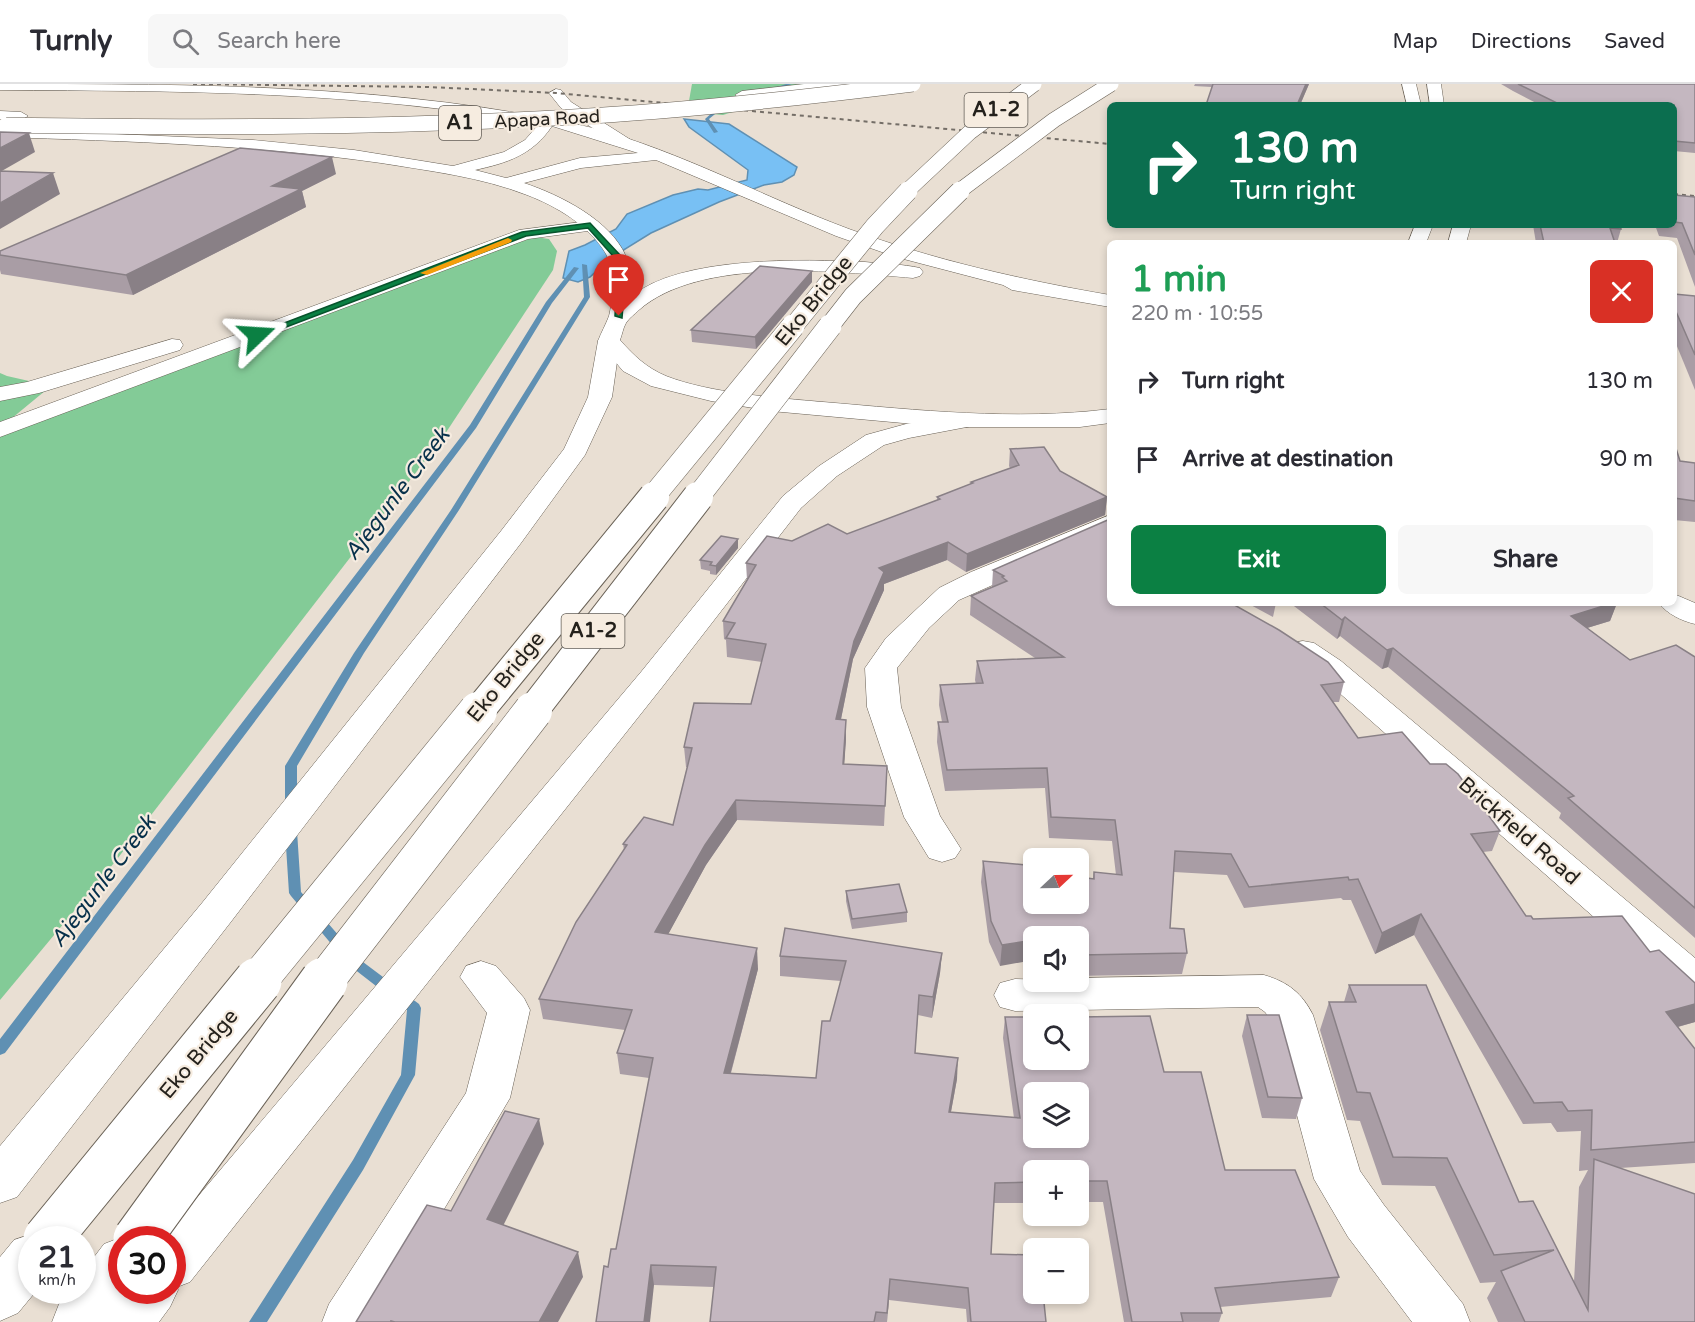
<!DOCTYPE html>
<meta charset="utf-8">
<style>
:root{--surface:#fff;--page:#f7f7f7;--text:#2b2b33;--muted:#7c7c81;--line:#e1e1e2;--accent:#0b8043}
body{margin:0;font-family:"Varela Round",sans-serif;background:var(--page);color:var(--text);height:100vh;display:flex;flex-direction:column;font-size:22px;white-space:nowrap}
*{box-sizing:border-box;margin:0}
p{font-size:20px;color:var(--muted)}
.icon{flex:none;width:33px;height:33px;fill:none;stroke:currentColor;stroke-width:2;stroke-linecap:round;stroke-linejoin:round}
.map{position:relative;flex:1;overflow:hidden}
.sheet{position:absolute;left:1107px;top:156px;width:570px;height:366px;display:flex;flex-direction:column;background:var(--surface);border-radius:9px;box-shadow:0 3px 9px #0003}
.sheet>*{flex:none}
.hud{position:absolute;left:1107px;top:18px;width:570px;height:126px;border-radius:9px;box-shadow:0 3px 9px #0003;background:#0b6e4f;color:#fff;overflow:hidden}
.needle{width:39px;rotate:68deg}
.fabs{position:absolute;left:1023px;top:764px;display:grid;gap:12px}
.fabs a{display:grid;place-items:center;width:66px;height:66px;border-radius:9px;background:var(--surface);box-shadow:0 3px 9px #0003;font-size:30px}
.speed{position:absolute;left:18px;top:1142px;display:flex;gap:12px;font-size:30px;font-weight:700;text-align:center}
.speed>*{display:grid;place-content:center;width:78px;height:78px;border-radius:50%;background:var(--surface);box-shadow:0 3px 9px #0003;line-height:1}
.speed small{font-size:15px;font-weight:400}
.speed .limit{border:9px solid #d22;background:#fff;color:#111}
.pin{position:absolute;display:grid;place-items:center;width:51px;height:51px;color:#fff;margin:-62px -26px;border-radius:50% 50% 50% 0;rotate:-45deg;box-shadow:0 0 6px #0007}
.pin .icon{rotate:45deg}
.me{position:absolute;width:66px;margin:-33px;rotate:70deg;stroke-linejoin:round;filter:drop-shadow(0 0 4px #0008)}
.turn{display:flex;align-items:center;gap:21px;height:126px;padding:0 24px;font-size:27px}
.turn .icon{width:78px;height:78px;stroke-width:2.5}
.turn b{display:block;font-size:42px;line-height:51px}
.round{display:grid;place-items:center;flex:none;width:63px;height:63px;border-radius:9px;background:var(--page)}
.overview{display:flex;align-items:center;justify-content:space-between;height:102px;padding:0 24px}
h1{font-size:36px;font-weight:700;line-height:45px;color:#1e9e55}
.cta{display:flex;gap:12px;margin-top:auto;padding:12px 24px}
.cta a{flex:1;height:69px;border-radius:9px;background:var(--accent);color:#fff;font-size:24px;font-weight:700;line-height:69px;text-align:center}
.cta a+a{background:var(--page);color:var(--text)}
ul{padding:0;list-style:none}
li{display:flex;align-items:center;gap:18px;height:78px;padding:0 24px}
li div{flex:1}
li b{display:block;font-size:22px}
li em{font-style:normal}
header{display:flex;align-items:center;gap:36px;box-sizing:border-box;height:84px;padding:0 30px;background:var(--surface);border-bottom:2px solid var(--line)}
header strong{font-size:28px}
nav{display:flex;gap:33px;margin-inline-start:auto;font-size:21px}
.search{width:420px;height:54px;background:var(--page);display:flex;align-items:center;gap:15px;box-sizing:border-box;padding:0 21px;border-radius:9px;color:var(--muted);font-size:22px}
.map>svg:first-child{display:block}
</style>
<header>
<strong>Turnly</strong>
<div class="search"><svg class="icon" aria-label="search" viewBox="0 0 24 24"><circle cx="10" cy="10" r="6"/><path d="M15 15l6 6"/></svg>Search here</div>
<nav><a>Map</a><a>Directions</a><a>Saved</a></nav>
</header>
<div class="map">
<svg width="1695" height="1238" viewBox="0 0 1695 1238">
<rect width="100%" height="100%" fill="#e9dfd3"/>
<g fill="#83cb97">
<path d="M692 0H820L723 31 687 28Z"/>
<path d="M535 153 549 155 557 167 553 186 441 356 114 779 0 916V349L460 178Z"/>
<path d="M0 289 7 292 51 302 0 344Z"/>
</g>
<path fill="#78c0f4" stroke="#5f90b3" stroke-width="1.5" d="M684 35 729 40 797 83 794 91 782 98 764 101 719 118 651 149 609 175 590 193 578 198 563 194 569 167 585 161 616 145 627 130 673 111 698 105 708 106 747 96 748 86 689 43Z"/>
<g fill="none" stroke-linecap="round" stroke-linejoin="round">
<g fill="#5f90b3" fill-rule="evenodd">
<path d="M786 0H792L770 7 768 6Z"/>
<path d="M722 20 726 21 709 35 718 48 714 49 705 35Z"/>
<path d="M582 180 587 181 590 213 459 426 364 569 297 682V722L295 725H287L285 722V682L354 569 451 426 584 213Z"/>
<path d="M574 183 579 184 552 219 476 344 5 969 0 971V955L470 341 546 218Z"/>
<path d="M291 743 295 744 297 747 301 808 359 875 419 920 421 924 415 991 363 1086 267 1238H249L353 1076 401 991 407 926 349 881 291 812 289 809 285 747 287 744Z"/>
</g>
<defs>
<g id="minor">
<path d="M556 5 561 6 571 18 631 56 634 59 631 62H621L561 24 549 9Z"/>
<path d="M589 137 595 138 598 142 595 146 528 155 0 353V338L519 146Z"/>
<path d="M172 255 180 256 183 261 180 266 39 309 0 317V303L27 298Z"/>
<path d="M1110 431V449L959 516 929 544 897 584 901 623 940 732 961 765 955 774 942 778 929 774 904 733 867 623 865 584 886 554 939 504 971 488Z"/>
<path d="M1303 557 1314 559 1341 577 1695 874V914L1680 909 1319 591 1292 573 1287 566 1292 559Z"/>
<path d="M481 877 496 882 524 914 530 926 510 1014 377 1238H322L329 1220 466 1009 487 929 460 893 466 882Z"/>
<path d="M1264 891C1288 898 1302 909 1313 931L1360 1087 1384 1121 1463 1220 1470 1238H1412L1348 1153 1314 1095 1272 937 1265 928 1258 923 1015 927 1000 923 994 911 1000 899 1015 895 1078 897V894Z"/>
</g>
<path id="tertiary" d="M1674 510 1695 519V540C1682 537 1667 530 1659 519H1674Z"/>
<g id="primary">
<path d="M0 0C197 0 401 0 593 44 682 68 763 113 849 145 934 176 1022 196 1110 211V223L1012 206 1003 201 896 173 836 152 656 76 581 84 524 99C560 111 613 137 627 175 632 187 631 200 631 213 678 172 804 175 865 178 883 180 902 180 920 184L923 188 920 192 913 194C837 187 699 173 639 226 635 230 629 234 626 239 623 244 622 251 620 256 634 272 647 284 666 292 709 309 777 314 823 318 918 326 1015 337 1110 325V339L1080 343H947L771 327 711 317 651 302 623 287 598 257C601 249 606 240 609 232 613 218 614 183 606 170 590 142 556 122 527 111 481 93 430 87 381 79 255 61 127 57 0 53V45L253 56 354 66 453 82 504 68 525 56 539 40C361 7 181 7 0 6ZM552 42 638 69 580 74 506 94 475 86C507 79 533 71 552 42Z"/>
<path d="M1402 0H1416L1421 21H1407Z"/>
<path d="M1427 0H1441L1444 21H1430Z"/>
<path d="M1415 141H1433L1426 159H1408Z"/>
<path d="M1453 141H1471L1466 159H1448Z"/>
</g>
<g id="motorway">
<path d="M804 0H846L839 4 742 15 735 11 742 7Z"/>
<path d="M0 27 21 28 28 32 21 36 0 35Z"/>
<path d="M609 251 617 252 620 257 612 313 585 371 521 459 230 839 17 1113 0 1119V1062L202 819 501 447 564 365 588 313 598 257 601 252Z"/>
<path d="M964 330 972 332 976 337 972 342 909 354 884 361 837 392 801 424 663 602 190 1198 177 1203 178 1206 170 1223 159 1238H52L59 1220 70 1206H82V1189L104 1160 122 1153 126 1155H122V1206H172V1155H162L641 588 783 412 819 382 866 351 906 340Z"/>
<path d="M32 1150 46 1155H32V1206H37L18 1229 0 1237V1173L14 1156Z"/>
</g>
</defs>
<use href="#minor" stroke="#686055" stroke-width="1"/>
<use href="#tertiary" stroke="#686055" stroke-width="1"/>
<use href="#primary" stroke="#686055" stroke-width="1"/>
<use href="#motorway" stroke="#686055" stroke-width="1"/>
<use href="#minor" fill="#fff" fill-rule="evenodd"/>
<use href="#tertiary" fill="#fff" fill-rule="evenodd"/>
<use href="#primary" fill="#fff" fill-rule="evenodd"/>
<use href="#motorway" fill="#fff" fill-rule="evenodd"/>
<g stroke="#746e67" stroke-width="2" stroke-dasharray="4 4" stroke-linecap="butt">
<path d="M193 0 428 3 556 9 1110 60"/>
<path d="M1674 110 1695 112"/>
</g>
<defs>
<g id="motorway-bridge-far5">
<path d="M6 41C195 44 384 44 572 33 686 27 800 14 913 0"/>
<path d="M906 108 970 48 1034 0"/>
<path d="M958 108 1054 36 1111 0"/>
</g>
<g id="motorway-bridge-far4">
<path d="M792 244 875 142 908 107"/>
<path d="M828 244 853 212 960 107"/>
</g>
<g id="motorway-bridge-far3">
<path d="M652 414 793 242"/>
<path d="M697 414 830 242"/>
</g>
<g id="motorway-bridge-far2">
<path d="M477 629 654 413"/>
<path d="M531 629 698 413"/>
</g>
<g id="motorway-bridge-far1">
<path d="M256 899 478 627"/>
<path d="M323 899 533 627"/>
</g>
<g id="motorway-bridge">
<path d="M47 1155 258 897"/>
<path d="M137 1155 324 897"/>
</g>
</defs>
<use href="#motorway-bridge-far5" stroke="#686055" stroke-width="16" stroke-linecap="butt"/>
<use href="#motorway-bridge-far4" stroke="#686055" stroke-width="20" stroke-linecap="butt"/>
<use href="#motorway-bridge-far3" stroke="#686055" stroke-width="24" stroke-linecap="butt"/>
<use href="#motorway-bridge-far2" stroke="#686055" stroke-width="32" stroke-linecap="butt"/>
<use href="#motorway-bridge-far1" stroke="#686055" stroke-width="39" stroke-linecap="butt"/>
<use href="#motorway-bridge" stroke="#686055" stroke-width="49" stroke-linecap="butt"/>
<use href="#motorway-bridge-far5" stroke="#fff" stroke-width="15"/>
<use href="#motorway-bridge-far4" stroke="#fff" stroke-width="19"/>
<use href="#motorway-bridge-far3" stroke="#fff" stroke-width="23"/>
<use href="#motorway-bridge-far2" stroke="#fff" stroke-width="30"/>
<use href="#motorway-bridge-far1" stroke="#fff" stroke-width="38"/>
<use href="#motorway-bridge" stroke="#fff" stroke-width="47"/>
</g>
<g fill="#a99da5">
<path d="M1195 0H1309L1300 21 1212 3 1194 2Z"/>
<path d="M1501 0H1695V69L1674 67V21H1540L1513 7Z"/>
<path d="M336 90 302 107 306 123 133 211 1 190 0 186V167Z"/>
<path d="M1674 111 1695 113V203L1677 154 1659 152 1655 141H1674Z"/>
<path d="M1533 141H1620L1621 145 1617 159H1536Z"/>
<path d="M812 198 756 265 692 258 691 246Z"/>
<path d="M1674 210 1695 212V306L1674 255Z"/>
<path d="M1674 358 1680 377 1695 379V438L1674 436Z"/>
<path d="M1010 365 1060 387 1107 413 1105 431 966 488 947 476 884 500V506L853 575 841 635 846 655 844 680 887 682 884 742 737 736 706 781 668 850 758 885 731 989 816 994 841 897 780 892V872L942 869 940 889 932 934 918 931 915 969 957 995 951 1028 1014 1034 1003 954 1005 933 1164 988 1225 1086 1339 1193 1331 1213 1220 1223 1222 1229 1219 1238H1124L1103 1118H1078V1086H1034V1119H994L991 1170 1046 1238H967L966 1225 889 1216 887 1238H710L714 1203 654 1201 608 1183 616 1165 649 994 620 990 617 969 625 946 543 935 539 915 624 766 623 760 673 741 687 683H686L684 663 751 620 762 578 727 573 726 556 724 555 723 537 747 496 746 479 792 457 847 450 937 416V413L970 400 971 398 1010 384 1009 382Z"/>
<path d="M738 455V464L716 491 710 490V487L701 485 700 476Z"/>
<path d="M993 486 1110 519 1344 598 1339 618H1333L1358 654 1430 680 1500 747 1492 767 1483 768 1526 832 1533 835 1650 868 1695 899V938L1678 943 1695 965V1079L1620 1084 1695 1238H1498L1487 1214 1496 1198 1480 1199 1435 1102 1382 1101 1360 1037 1347 1036 1320 946 1329 918H1344L1349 901 1519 1118 1574 1198 1579 1103 1588 1086 1579 1087 1581 1047 1557 1048 1551 1039 1523 1040 1414 851 1375 870 1351 816H1343L1341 814 1244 824 1227 791 1174 788 1170 844 1187 869 1182 890 1078 892V852H1034L1000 882 989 858 981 798 983 777 1030 790 1093 794 1094 788 1116 791 1112 757 1049 754 1045 704 945 707 937 658 938 638H942L939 621 940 601 976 600 975 596 977 577 1035 574 970 531 971 512 992 503Z"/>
<path d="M1247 519H1276L1273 533Z"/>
<path d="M1290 519H1617L1610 537 1587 544 1630 576 1695 573V854L1559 734 1561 729 1388 583 1382 585 1340 552 1337 555Z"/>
<path d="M846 807 907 828V838L852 845 846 817Z"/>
<path d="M1247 931 1302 1014 1296 1035 1262 1034 1242 952Z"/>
</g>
<g fill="#898086">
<path d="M1306 0H1309L1300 21H1297Z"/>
<path d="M29 49 35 68 0 88V64Z"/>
<path d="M332 73 336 90 302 107 306 123 133 211 126 191 272 102Z"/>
<path d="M53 89 60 110 0 145V119Z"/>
<path d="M812 187V198L756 265 755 253Z"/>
<path d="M1107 413 1105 431 966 488 967 470Z"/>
<path d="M738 455V464L716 491V482Z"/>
<path d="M948 458 947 476 884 500V506L853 575 837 655 836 635 854 557 879 484Z"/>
<path d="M1613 519H1617L1610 537 1564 551 1571 532Z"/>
<path d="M1345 533 1340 552 1337 555 1342 536Z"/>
<path d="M1393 564 1388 583 1382 585 1387 566Z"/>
<path d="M846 636V655L843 700V680Z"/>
<path d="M736 716 737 736 706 781 658 869 655 848 705 761Z"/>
<path d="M1421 830 1414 851 1375 870 1382 849Z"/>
<path d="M1079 848 1078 852H1055Z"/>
<path d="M1034 856V876L1000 882 1002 861Z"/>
<path d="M757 864 758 885 725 1010 724 989Z"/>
<path d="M942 869 940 889 932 934 933 913Z"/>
<path d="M1695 920V938L1655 949 1666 928Z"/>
<path d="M958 974 957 995 947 1049 949 1028Z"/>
<path d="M539 1035 544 1060 494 1160 487 1135Z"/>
<path d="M578 1168 583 1193 558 1238H539Z"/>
<path d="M651 1181 654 1201 650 1238H644Z"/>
<path d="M890 1195 889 1216 887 1238Z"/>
</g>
<g fill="#c4b7c0" stroke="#898086" stroke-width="1.5" fill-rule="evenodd">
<path d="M1213 0H1306L1297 21H1206Z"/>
<path d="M1518 0H1695V59L1674 57V21H1561Z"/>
<path d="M0 48 29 49 0 64Z"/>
<path d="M240 64 332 73 272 102 301 105 126 191 0 171V167Z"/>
<path d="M0 87 53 89 0 119Z"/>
<path d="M1674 111 1695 113V171L1682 139 1674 138Z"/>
<path d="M1540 141H1620L1621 145 1610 144 1615 159H1544Z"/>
<path d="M760 182 812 187 755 253 691 246Z"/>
<path d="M1674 210 1695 212V271L1674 223Z"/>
<path d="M1674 358 1680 377 1695 379V417L1674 414Z"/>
<path d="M1044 363 1060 387 1107 413 967 470 948 458 879 484 884 488 854 557 836 635 846 636 843 680 887 682 885 722 736 716 705 761 655 848 757 864 724 989 816 994 822 937H830L846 877 780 872 785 844 942 869 933 913 919 911 915 969 958 974 949 1028 1020 1034 1005 933H1034V975H1078V933L1150 932 1164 988H1201L1225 1086H1295L1339 1193 1215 1204 1222 1229H1181L1183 1238H1132L1107 1097H1078V1086H1034V1098L995 1099 991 1170 1034 1171V1209H1043L1046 1238H971L968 1204 890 1195 887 1229 876 1228 874 1238H710L716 1183 651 1181 644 1238H596L604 1182 608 1183 611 1165H616L653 974 617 969 632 926 539 915 576 838 627 761 623 760 644 733 673 741 692 664 684 663 694 619 751 620 766 560 726 554 735 539 723 537 756 481 746 479 767 452 792 457 828 440 847 450 940 415 937 413 973 399 971 398 1019 381 1010 365ZM1034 1008H1078V1053H1034Z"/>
<path d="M1110 435V519H1231L1279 546 1328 578 1344 598 1321 601 1358 654 1402 648 1430 680H1446L1458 690 1500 747 1471 750 1526 832H1531L1533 835 1622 832 1650 868 1659 866 1695 899V920L1666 928 1695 965V1058L1591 1066 1592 1026 1568 1027 1562 1018 1534 1019 1421 830 1382 849 1358 795 1349 796 1348 793 1249 803 1231 770 1175 767 1170 844 1184 845 1187 869 1080 871 1079 848 1055 852H1034V856L1002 861 991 837 983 777 1026 781 1030 790H1034V819H1078V793L1094 795V788L1122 791 1115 736 1051 733 1047 684 947 686 938 638H948L940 601 983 599 977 577 1064 573 971 512 1007 497 1002 493 1004 492 993 486Z"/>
<path d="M721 452 738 455 716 482 710 481 712 478 700 476Z"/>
<path d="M1320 519H1613L1571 532 1630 576 1676 561 1695 573V824L1568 714 1574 712 1393 564 1387 566 1345 533 1342 536Z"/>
<path d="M899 800 907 828 852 835 846 807Z"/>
<path d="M1349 901H1426L1519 1118 1533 1117 1588 1226 1594 1075 1695 1110V1238H1525L1501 1187 1554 1166 1494 1171 1447 1074 1393 1073 1370 1009 1357 1008 1329 918H1356Z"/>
<path d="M1247 931H1279L1302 1014 1268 1013Z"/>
<path d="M505 1027 539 1035 487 1135 578 1168 539 1238H395L391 1237V1238H356L427 1121 451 1127Z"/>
</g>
<path fill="#0b8043" stroke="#07532c" stroke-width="1.5" d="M590 139 621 172 625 198 622 234 615 232 617 198 613 172 588 144 526 152 260 253 253 251 522 148Z"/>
<path fill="#f59e0b" d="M508 154 512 156 511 158 427 191 420 189Z"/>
<g text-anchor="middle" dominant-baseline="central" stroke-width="4.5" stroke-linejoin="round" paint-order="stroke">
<g font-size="18" fill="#24211c" stroke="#f6ece0">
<text transform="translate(547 35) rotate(-3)">Apapa Road</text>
</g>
<g fill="#f6ece0" stroke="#635e57" stroke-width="1.5">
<rect x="964.5" y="9" width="63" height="34" rx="4.5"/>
<rect x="439" y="22" width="42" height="34" rx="4.5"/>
<rect x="561.5" y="530" width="63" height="34" rx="4.5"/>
</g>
<g font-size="20" font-weight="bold" fill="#24211c">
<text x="996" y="26">A1-2</text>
<text x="460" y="39">A1</text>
<text x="593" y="547">A1-2</text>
</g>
<g font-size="21" fill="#24211c" stroke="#f6ece0">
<text transform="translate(814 217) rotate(-51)">Eko Bridge</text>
<text transform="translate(506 593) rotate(-51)">Eko Bridge</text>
<text transform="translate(1519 747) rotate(41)">Brickfield Road</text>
<text transform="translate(199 970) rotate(-50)">Eko Bridge</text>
</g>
<g font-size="22" font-style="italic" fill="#06304a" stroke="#f6ece0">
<text transform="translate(397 410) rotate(-53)">Ajegunle Creek</text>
<text transform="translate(103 797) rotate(-53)">Ajegunle Creek</text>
</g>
</g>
</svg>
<div class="fabs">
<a><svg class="needle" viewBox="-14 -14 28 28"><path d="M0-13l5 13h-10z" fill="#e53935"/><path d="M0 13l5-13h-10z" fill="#7c7c81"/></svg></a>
<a><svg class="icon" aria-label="sound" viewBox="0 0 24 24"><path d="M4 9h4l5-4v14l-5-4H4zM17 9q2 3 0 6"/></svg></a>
<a><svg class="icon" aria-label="search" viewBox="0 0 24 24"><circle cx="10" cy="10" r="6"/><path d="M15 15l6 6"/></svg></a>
<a><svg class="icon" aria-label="layers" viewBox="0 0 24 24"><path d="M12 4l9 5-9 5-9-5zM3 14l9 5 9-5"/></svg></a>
<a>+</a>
<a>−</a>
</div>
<div class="speed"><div>21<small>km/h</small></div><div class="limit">30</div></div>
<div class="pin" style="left:619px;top:232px;background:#d93025"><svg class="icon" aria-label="arrive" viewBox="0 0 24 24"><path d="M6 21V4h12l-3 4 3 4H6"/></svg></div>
<svg class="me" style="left:257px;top:251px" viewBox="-20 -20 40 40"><path d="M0-17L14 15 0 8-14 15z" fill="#0b8043" stroke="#fff" stroke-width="4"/></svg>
<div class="hud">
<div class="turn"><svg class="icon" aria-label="right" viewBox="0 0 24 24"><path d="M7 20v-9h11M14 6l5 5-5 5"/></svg><div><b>130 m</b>Turn right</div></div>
</div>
<section class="sheet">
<div class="overview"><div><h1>1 min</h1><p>220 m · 10:55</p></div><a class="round" style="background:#d93025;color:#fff"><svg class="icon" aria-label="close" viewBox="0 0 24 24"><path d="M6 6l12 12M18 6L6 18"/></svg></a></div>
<ul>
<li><svg class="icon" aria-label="right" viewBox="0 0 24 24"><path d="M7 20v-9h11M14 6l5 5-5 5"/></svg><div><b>Turn right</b></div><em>130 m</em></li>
<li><svg class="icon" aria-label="arrive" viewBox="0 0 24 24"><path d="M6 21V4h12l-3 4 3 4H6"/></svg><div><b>Arrive at destination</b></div><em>90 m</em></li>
</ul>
<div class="cta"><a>Exit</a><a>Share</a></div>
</section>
</div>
